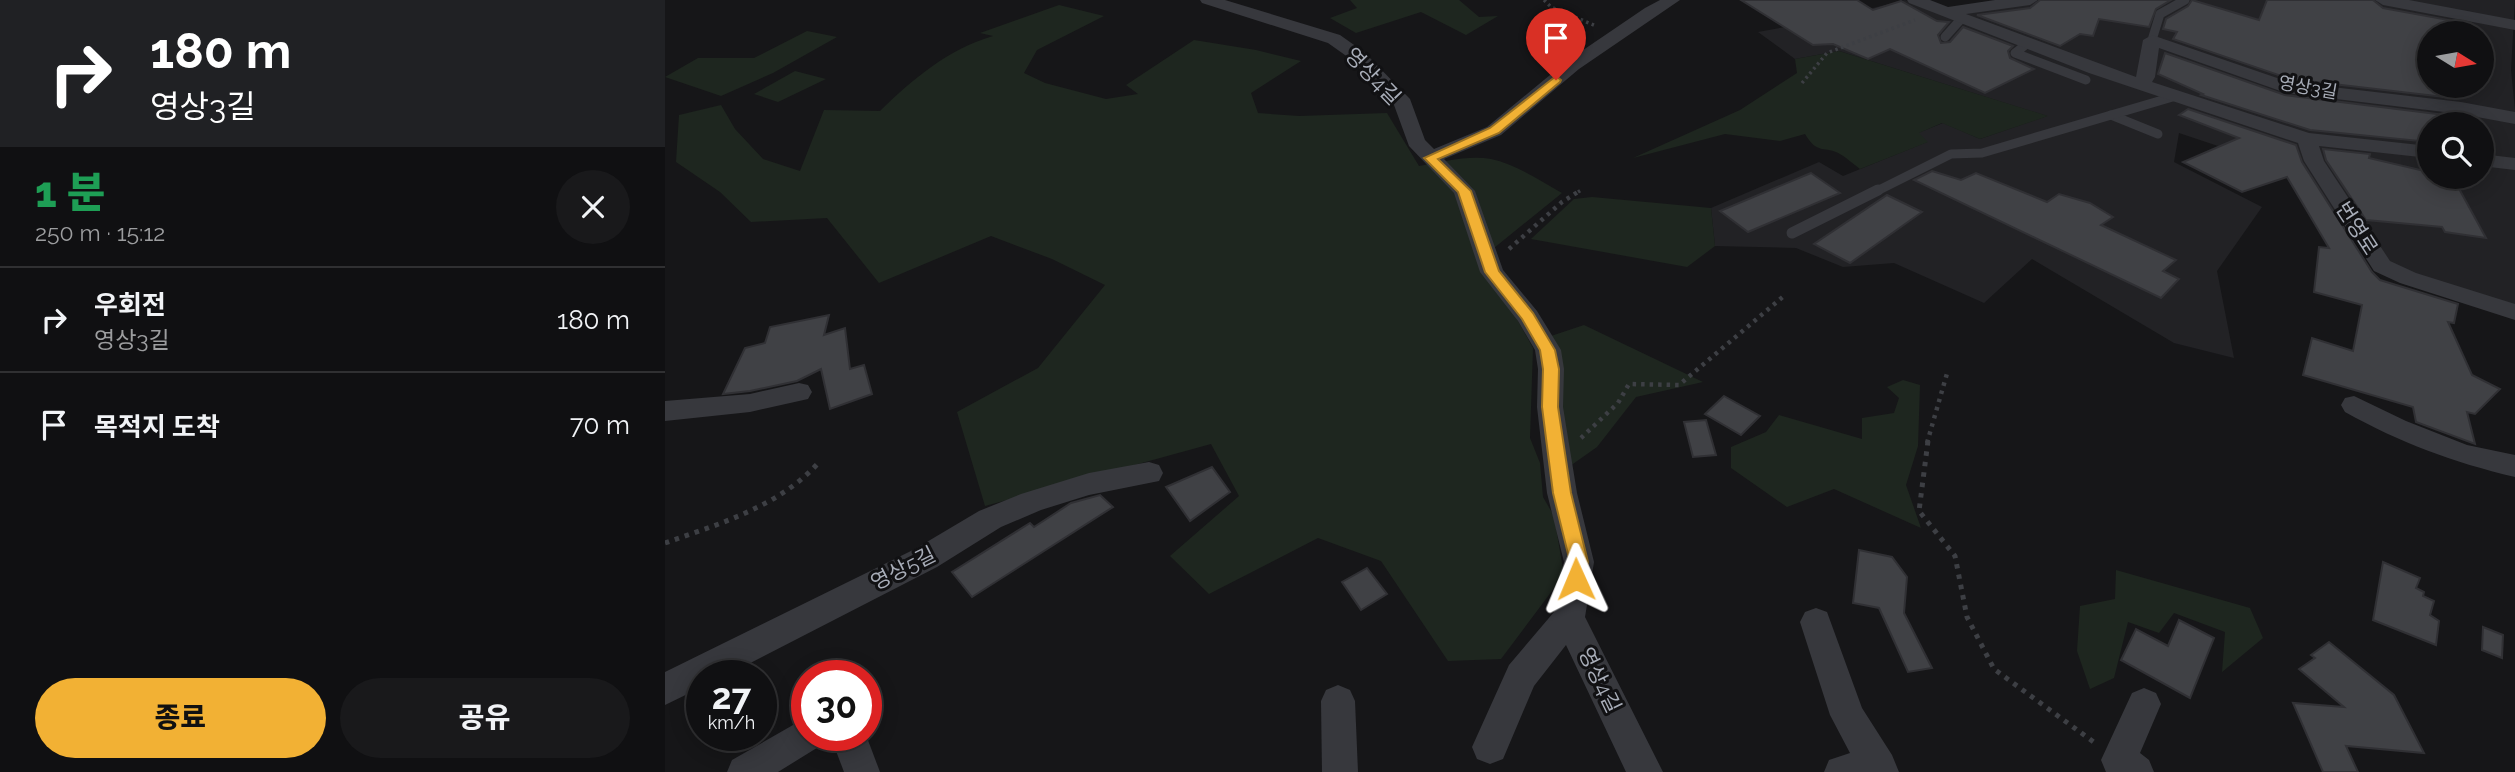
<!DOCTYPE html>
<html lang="ko">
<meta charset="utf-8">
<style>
body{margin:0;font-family:Raleway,"Noto Sans KR",sans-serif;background:#19191b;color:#f1f3f6;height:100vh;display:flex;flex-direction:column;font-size:26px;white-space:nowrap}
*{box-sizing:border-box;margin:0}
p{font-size:23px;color:#9c9d9f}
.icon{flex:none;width:38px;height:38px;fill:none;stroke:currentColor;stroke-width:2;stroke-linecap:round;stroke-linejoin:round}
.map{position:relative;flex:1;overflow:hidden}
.drawer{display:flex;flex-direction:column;background:#101012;width:665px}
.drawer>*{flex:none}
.guide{background:#202124;color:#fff;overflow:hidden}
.needle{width:46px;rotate:101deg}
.tools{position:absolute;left:1752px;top:21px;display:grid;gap:14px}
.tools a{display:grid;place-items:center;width:77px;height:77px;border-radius:50%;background:#101012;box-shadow:0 4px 18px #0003,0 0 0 2px #303032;font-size:35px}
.speed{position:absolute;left:21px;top:660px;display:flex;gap:14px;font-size:35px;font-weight:700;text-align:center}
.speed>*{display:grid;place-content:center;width:91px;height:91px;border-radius:50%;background:#101012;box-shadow:0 4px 18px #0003,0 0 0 2px #303032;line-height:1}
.speed small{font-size:18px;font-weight:400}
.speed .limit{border:10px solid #d22;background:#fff;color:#111}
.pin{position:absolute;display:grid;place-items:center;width:60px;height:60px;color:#fff;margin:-72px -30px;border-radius:50% 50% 50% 0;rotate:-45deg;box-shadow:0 0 7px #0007}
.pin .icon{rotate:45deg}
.me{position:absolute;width:77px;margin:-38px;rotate:359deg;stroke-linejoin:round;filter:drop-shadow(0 0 5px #0008)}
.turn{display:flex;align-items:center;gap:24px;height:147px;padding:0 35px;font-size:32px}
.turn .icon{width:91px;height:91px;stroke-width:2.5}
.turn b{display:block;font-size:49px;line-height:60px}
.round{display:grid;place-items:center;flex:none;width:74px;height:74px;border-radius:37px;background:#19191b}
.overview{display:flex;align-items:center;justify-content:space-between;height:119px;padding:0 35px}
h1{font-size:42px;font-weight:800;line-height:52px;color:#1e9e55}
.cta{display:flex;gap:14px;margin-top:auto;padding:14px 35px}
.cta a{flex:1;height:80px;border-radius:42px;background:#f2b134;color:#111;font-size:28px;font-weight:800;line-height:80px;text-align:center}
.cta a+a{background:#19191b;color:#f1f3f6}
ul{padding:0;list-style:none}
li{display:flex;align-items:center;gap:21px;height:105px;padding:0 35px;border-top:2px solid #303032}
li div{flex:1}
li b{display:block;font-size:26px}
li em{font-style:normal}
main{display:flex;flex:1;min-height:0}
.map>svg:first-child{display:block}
</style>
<main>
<section class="drawer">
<div class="guide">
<div class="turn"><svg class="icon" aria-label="right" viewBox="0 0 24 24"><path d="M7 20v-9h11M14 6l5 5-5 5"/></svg><div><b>180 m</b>영상3길</div></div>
</div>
<div class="overview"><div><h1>1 분</h1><p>250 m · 15:12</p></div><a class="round"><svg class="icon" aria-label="close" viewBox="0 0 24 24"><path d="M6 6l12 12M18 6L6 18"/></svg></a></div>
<ul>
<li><svg class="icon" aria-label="right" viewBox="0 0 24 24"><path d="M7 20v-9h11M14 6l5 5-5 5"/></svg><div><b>우회전</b><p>영상3길</p></div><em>180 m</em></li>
<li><svg class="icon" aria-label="arrive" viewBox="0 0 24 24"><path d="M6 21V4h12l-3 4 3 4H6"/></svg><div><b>목적지 도착</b></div><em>70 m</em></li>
</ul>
<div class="cta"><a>종료</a><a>공유</a></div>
</section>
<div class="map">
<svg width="1850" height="772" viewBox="0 0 1850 772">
<rect width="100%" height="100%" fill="#161618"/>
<path fill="#222225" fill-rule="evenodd" d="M1240,0l26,11 80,-4 30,-7h474l-4,70 4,40v207l-145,-54 -59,-86 -31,1 -41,-25 -60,-20 -5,29 88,45 -45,64 17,87 -60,-15 -142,-84 -48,44 -90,-40 -51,4 -47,-19 -81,-2 -4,-38 108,-46 24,14 84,-34 -9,-9 25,-10 37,16 67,-23 -208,-65 -44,8 -37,-27 75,-14zM1764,33h52v53h-52zM1764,124h52v53h-52z"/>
<g fill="#1e261f">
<path d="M685,0h109l20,17 19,-1 -32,19 -45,-23 -65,21 -26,-15 27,-10z"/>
<path d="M394,5l45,11 -67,34 -13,23 21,10 61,16 32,-5 -12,-9 68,-45 62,10 45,11 -50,32 7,20 41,3 88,-3 32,53c23,-4 49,-11 72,-7 25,5 49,22 71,34l-68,55 14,55 25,45 -3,90 10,25 3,34 11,19 10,59 -63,84 -53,2 -67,-100 -63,-23 -109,56 -39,-38 69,-60 -28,-52 -226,62 -28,-94 81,-44 67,-83 -53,-26 -61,-23 -112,47 -52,-65 -76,4 -31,-30 -44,-30 3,-47 42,-10 14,24 28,30 37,12 24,-61 56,1c33,-32 68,-62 113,-75l-13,-3z"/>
<path d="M142,31l30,6 -64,36 -52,23 -56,-19 33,-19h56z"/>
<path d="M1174,51l209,65 -68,23 -38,-16 -23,10 9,9 -68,27c-7,-5 -13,-11 -20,-15 -15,-9 -22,2 -35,-20l-25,7 -55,-7 -92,24 107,-48 57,-37 -2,-14z"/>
<path d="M130,71l31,8 -48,23 -24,-8z"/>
<path d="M927,197l119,11 4,38 -28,21 -156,-28 43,-40z"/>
<path d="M919,325l119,57 -67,15 -39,50 -27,19 -19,-130z"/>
<path d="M1238,380l17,5 -2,61 -12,39 15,43 -87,-39 -47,18 -56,-39v-21l35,-15 13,-17 83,24v-21l32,-5 5,-15 -12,-11z"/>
<path d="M1451,570l134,38 13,30 -41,34 3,-40 -51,-19 -15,20 -31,-11 -14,56 -24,11 -13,-38 3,-45 35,-7z"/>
</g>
<g fill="#404145" stroke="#303034" stroke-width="2">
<path d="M1076,0h116l16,10 28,-9 36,20 12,1 -11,13 3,8 9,-1 13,-15 50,19 -5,5 2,7 24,11 -49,24 -95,-44 -22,10 -35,-15 -20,1z"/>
<path d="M1375,0h131l-15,9 -7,18 -50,-8 -6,17 -13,-2 -20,12 -83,-31 53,-7z"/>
<path d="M1527,0l67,20 8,-20h106l10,8 82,15 3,10h-39v53h15l9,12 -163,-19 -117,-40 4,-7 -14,-3 3,-10 22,-13z"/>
<path d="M1500,53l120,42 176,22 5,1 5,6h-42v18l-119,-12 -109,-35 2,-1 -45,-20z"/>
<path d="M1523,109l108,36 6,17 70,110 8,8 78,24 -4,19 -6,-1 24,53 28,14 -25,25 -8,-2 8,32 -59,-22 -3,-15 -110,-32 9,-37 41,13 9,-46 -48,-13 5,-45 10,1 -42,-71 -45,15 -59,-30 56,-24 -60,-23z"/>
<path d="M1658,149l47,5 -1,4 60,14v5h6l5,6 17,2 29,53 -41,-6 -3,-5 -76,-7 -40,-60z"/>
<path d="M1267,171l29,9 15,-7 71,29 12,-8 31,9 23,14 -12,8 75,35 -13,11 16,8 -18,19 -247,-118z"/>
<path d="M1146,173l29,20 -92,39 -28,-21z"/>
<path d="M1222,195l35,17 -72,51 -36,-19z"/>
<path d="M164,315l-5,20 21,-7 5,41 14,-4 8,29 -42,15 -9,-40 -24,12 -47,10 -27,3 22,-46 20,-5 5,-16z"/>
<path d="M1059,396l36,20 -19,19 -36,-21z"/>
<path d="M1041,420l10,35 -23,2 -9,-35z"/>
<path d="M547,467l18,25 -40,29 -24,-34z"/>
<path d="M435,495l13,12 -141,90 -20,-25 78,-49 4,4 37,-24z"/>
<path d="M1194,550l33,7 15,20 -3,36 28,55 -24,4 -29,-64 -26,-5z"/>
<path d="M1718,562l37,16 -4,10 8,4 -1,4 11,5 -4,14 9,6 -3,24 -63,-25z"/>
<path d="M702,568l20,26 -26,16 -19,-28z"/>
<path d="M1514,620l35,18 -24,60 -69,-38 15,-31 32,17z"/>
<path d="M1818,627l20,8 -1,23 -20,-8z"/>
<path d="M1664,642l65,53 30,58 -78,-7 12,26h-35l-30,-69 51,4 -45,-38 16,-11 -4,-3z"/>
</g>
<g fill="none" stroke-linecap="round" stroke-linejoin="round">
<g stroke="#3d3f44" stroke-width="3.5" stroke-dasharray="2.5 3.5" stroke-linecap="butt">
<path d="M879,0l7,7 45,19"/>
<path d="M1137,83l25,-30 88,-33"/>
<path d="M913,192l5,-3"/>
</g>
<g stroke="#3d3f44" stroke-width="4.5" stroke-dasharray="3.5 5" stroke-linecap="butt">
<path d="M844,249l53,-47 19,-12"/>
<path d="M916,438l37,-35 11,-19 50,1 106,-90"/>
<path d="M1262,443l21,-73"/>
</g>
<g stroke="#3d3f44" stroke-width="5" stroke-dasharray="4.5 6" stroke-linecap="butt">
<path d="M1263,441l-9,70 36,45 12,61 27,52 101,74"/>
<path d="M0,543c54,-19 116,-37 155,-82"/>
</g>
<g stroke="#37383d" stroke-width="9">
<path d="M1280,37l17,-19"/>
<path d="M1487,40l8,-26 25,-14"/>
<path d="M1363,43l-13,10 71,27"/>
<path d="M1446,115l47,19"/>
<path d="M1210,192l76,-38 31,-1 194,-57"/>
</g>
<path stroke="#37383d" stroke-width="11" d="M1127,233l86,-43"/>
<g fill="#37383d" fill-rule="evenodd">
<path d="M535,0h25l115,35 24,17 46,47 15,41 9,9 53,-22 80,-66 78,-53 15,-8h20l-101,69 -78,66 -57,24 31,32 28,79 34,41 24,39 3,19 -1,38 14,86 17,69 -9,55 78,155h-37l-60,-127 -32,41 -31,73 -13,5 -13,-5 -5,-12 37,-82 45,-53 10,-50 -17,-69 -10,-86 1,-38 -3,-19 -17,-29 -38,-49 -26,-79 -45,-47 -15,-41 -42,-45 -24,-17 -126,-40z"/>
<path d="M1242,0h23l18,7 47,-7h43l-8,5 -64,9 170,63 7,-37 9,-5 137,47 172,20 54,10v12l-54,-10 -175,-21 -127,-45 -4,29 -3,5 157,51 120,13v12l-110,-12 5,15 66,100 26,12 99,31v16l-115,-37 -26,-12 -70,-110 -6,-18 -209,-70 -180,-70z"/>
<path d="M1710,0h34l106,20v10l-132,-25z"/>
<path d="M1816,154l34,4v12l-34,-4z"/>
<path d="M134,383l9,2 4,7 -4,7 -58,13 -85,9v-20l85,-7z"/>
<path d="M1689,396l52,25 61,24 48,10v22c-63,-15 -114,-34 -170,-65l-4,-7 4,-7z"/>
<path d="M484,462l10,3 4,8 -4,8 -70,14 -48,15 -40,17 -64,40 -212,109h-23v11l-37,18v-33l250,-123 64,-38 42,-17 68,-21z"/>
<path d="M1151,608l11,4 35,96 30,47 7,17h-75l5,-12 21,-7 -20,-38 -30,-93 5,-10z"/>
<path d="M673,685l12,5 5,11 3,71h-36l-1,-71 5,-11z"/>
<path d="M1479,688l12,5 5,11 -21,49 9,7 5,12h-48l-5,-12 31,-67z"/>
<path d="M142,717v18h17l-4,11 -42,26h-51l5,-12z"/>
<path d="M165,735h36l14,37h-36z"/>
</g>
</g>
<path fill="#f2b134" stroke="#9d7322" stroke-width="2" d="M891,76l5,4 -1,2 -61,51 -61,26 33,32 28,80 34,42 22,37 4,19 -1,38 13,86 17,69 -5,23 -7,2 -7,-2 -3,-6 4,-17 -17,-69 -11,-86 1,-38 -3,-19 -18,-31 -37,-47 -27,-80 -34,-34 66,-30z"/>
<g text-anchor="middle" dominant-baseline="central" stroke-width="6" stroke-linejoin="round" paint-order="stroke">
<g font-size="18" fill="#a8adb8" stroke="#111113">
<text transform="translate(1643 87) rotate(10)">영상3길</text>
</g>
<g font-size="21" fill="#a8adb8" stroke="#111113">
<text transform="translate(708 76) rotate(46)">영상4길</text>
<text transform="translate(1692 228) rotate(57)">번영로</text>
<text transform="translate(238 568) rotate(-27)">영상5길</text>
<text transform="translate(935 680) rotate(64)">영상4길</text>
</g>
</g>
</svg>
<div class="tools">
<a><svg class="needle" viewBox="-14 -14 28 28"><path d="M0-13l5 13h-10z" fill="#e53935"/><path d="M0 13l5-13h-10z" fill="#9c9d9f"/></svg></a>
<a><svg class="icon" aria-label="search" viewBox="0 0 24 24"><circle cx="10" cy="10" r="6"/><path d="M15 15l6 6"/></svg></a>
</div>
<div class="speed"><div>27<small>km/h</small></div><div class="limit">30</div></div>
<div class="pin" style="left:891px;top:80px;background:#d93025"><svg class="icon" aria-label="arrive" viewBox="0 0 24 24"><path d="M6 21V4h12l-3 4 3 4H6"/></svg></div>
<svg class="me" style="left:911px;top:579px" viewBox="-20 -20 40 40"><path d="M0-17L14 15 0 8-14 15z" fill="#f2b134" stroke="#fff" stroke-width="4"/></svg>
</div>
</main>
